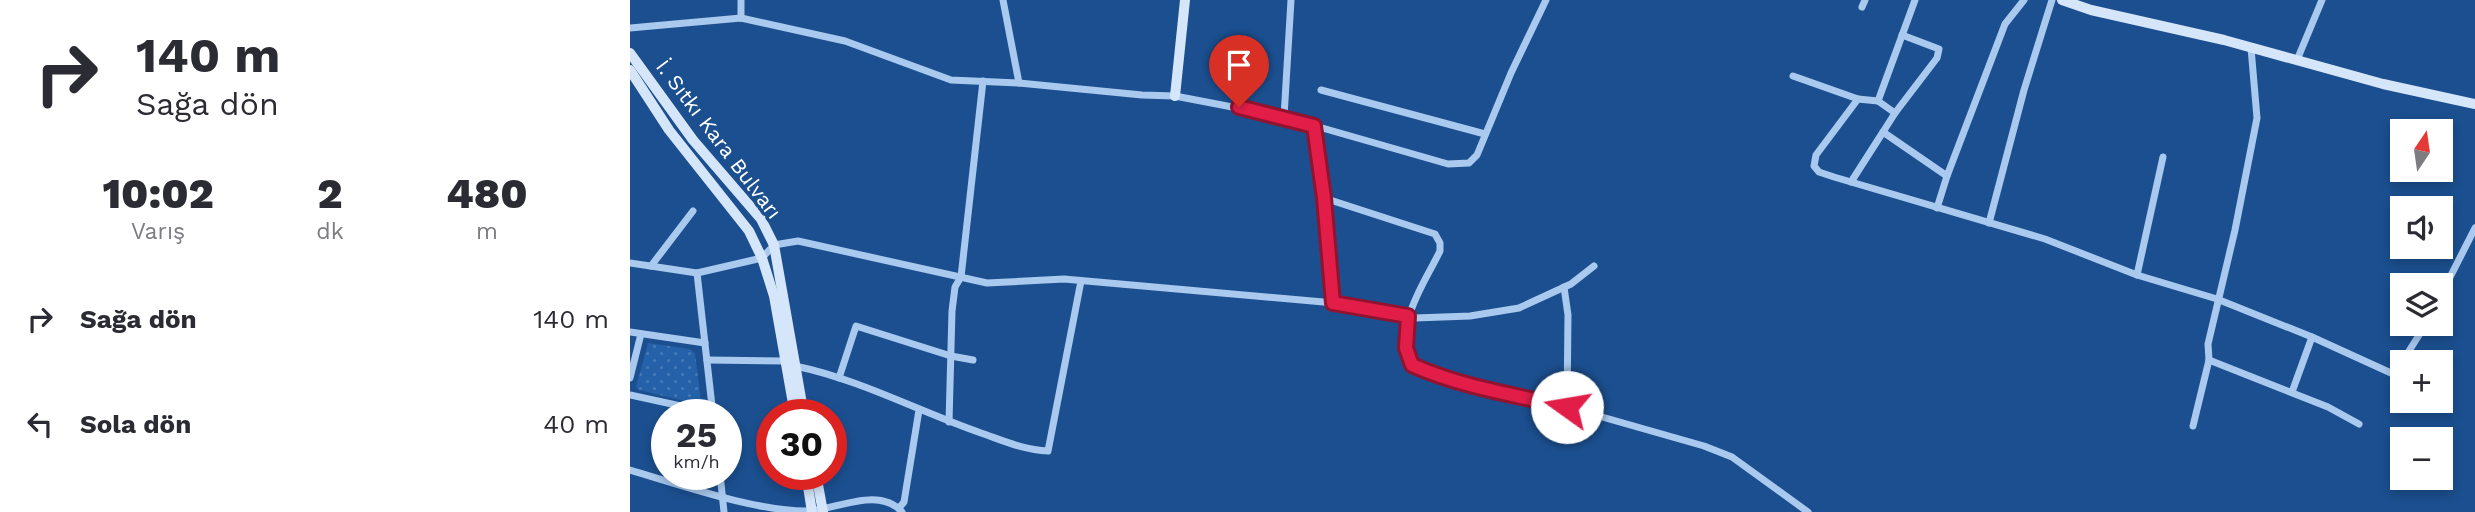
<!DOCTYPE html>
<html lang="tr">
<meta charset="utf-8">
<style>
body{margin:0;font-family:"Work Sans",sans-serif;background:#f7f7f7;color:#2b2b33;height:100vh;display:flex;flex-direction:column;font-size:26px;white-space:nowrap}
*{box-sizing:border-box;margin:0}
p{font-size:23px;color:#7c7c81}
.icon{flex:none;width:38px;height:38px;fill:none;stroke:currentColor;stroke-width:2;stroke-linecap:round;stroke-linejoin:round}
.map{position:relative;flex:1;overflow:hidden}
.drawer{display:flex;flex-direction:column;background:#fff;width:630px}
.drawer>*{flex:none}
.hud{background:#fff;color:#2b2b33;overflow:hidden}
.needle{width:46px;rotate:13deg}
.fabs{position:absolute;left:1760px;top:119px;display:grid;gap:14px}
.fabs a{display:grid;place-items:center;width:63px;height:63px;border-radius:0px;background:#fff;box-shadow:0 4px 10px #0003;font-size:35px}
.speed{position:absolute;left:21px;top:399px;display:flex;gap:14px;font-size:35px;font-weight:700;text-align:center}
.speed>*{display:grid;place-content:center;width:91px;height:91px;border-radius:50%;background:#fff;box-shadow:0 4px 10px #0003;line-height:1}
.speed small{font-size:18px;font-weight:400}
.speed .limit{border:10px solid #d22;background:#fff;color:#111}
.pin{position:absolute;display:grid;place-items:center;width:60px;height:60px;color:#fff;margin:-72px -30px;border-radius:50% 50% 50% 0;rotate:-45deg;box-shadow:0 0 7px #0007}
.pin .icon{rotate:45deg}
.me{position:absolute;width:77px;margin:-38px;rotate:283deg;stroke-linejoin:round;filter:drop-shadow(0 0 5px #0008)}
.turn{display:flex;align-items:center;gap:24px;height:147px;padding:0 21px;font-size:32px}
.turn .icon{width:91px;height:91px;stroke-width:2.5}
.turn b{display:block;font-size:49px;line-height:60px}
.eta{display:flex;justify-content:space-evenly;align-items:center;height:119px;text-align:center}
.eta b{font-size:42px;font-weight:800;line-height:49px}
ul{padding:0;list-style:none}
li{display:flex;align-items:center;gap:21px;height:105px;padding:0 21px}
li div{flex:1}
li b{display:block;font-size:26px}
li em{font-style:normal}
main{display:flex;flex:1;min-height:0}
.map>svg:first-child{display:block}
</style>
<main>
<section class="drawer">
<div class="hud">
<div class="turn"><svg class="icon" aria-label="right" viewBox="0 0 24 24"><path d="M7 20v-9h11M14 6l5 5-5 5"/></svg><div><b>140 m</b>Sağa dön</div></div>
</div>
<div class="eta">
<div><b>10:02</b><p>Varış</p></div>
<div><b>2</b><p>dk</p></div>
<div><b>480</b><p>m</p></div>
</div>
<ul>
<li><svg class="icon" aria-label="right" viewBox="0 0 24 24"><path d="M7 20v-9h11M14 6l5 5-5 5"/></svg><div><b>Sağa dön</b></div><em>140 m</em></li>
<li><svg class="icon" aria-label="left" viewBox="0 0 24 24"><path d="M17 20v-9H6M10 6l-5 5 5 5"/></svg><div><b>Sola dön</b></div><em>40 m</em></li>
</ul>
</section>
<div class="map">
<svg width="1845" height="512" viewBox="0 0 1845 512">
<defs>
<pattern id="park-dots" width="8" height="8" patternUnits="userSpaceOnUse" patternTransform="scale(1.75)"><rect width="8" height="8" fill="#2461a8"/><path d="M2 2h.1M6 6h.1" fill="none" stroke="#4579b5" stroke-width="1.8" stroke-linecap="round"/></pattern>
</defs>
<rect width="100%" height="100%" fill="#1b4f8f"/>
<path fill="url(#park-dots)" d="M18,343l42,6 5,4 6,48 -4,3 -58,-14 -3,-3z"/>
<g fill="none" stroke-linecap="round" stroke-linejoin="round">
<g stroke="#a9c9ee" stroke-width="7">
<path d="M373,0l16,83"/>
<path d="M1232,7l3,-7"/>
<path d="M111,18v-18"/>
<path d="M0,28l111,-10 104,23 106,39 68,3 123,12 33,1 109,21 164,47 21,-1 8,-8 34,-82 35,-73"/>
<path d="M1667,60l25,-60"/>
<path d="M1163,76l65,23"/>
<path d="M691,90l164,44"/>
<path d="M1248,101l37,-101"/>
<path d="M1265,113l42,-55 2,-9 -37,-14"/>
<path d="M654,117l7,-117"/>
<path d="M684,126l10,72 9,105"/>
<path d="M1317,176l-64,-44 12,-19 -17,-12 -20,-2 -42,56 -2,11 5,6 15,5 211,62 92,36 80,24 95,38 79,36 6,-3 29,-46"/>
<path d="M1221,182l32,-50"/>
<path d="M694,198l111,36 5,9v8c-19,39 -45,70 -28,114l43,17 112,25 137,39 28,11 76,55"/>
<path d="M1307,208l10,-32 58,-152 19,-24"/>
<path d="M1359,223l35,-133 28,-90"/>
<path d="M0,263l67,10 65,-15 12,-13 24,-4 189,42 77,-4 282,25 69,14 55,-2 49,-8 52,-24 23,-18"/>
<path d="M21,266l42,-55"/>
<path d="M67,273l16,142"/>
<path d="M1507,275l26,-118"/>
<path d="M934,287l4,28 -1,92"/>
<path d="M1811,295l34,-67"/>
<path d="M0,332l75,11"/>
<path d="M77,360l78,1"/>
<path d="M1579,360l119,47 31,17"/>
<path d="M165,366c64,13 125,46 186,67 23,8 43,17 67,18l33,-170"/>
<path d="M0,378l11,-44"/>
<path d="M209,378l17,-52 95,30 22,4"/>
<path d="M1662,392l20,-55"/>
<path d="M0,395l83,18"/>
<path d="M319,422l3,-111 3,-24 6,-10 22,-196"/>
<path d="M1563,426l16,-66 -1,-16 27,-114 22,-112 -6,-70"/>
<path d="M0,470c51,15 128,42 179,41 29,-2 70,-25 93,1"/>
<path d="M90,474l4,38"/>
<path d="M269,508l5,-6 15,-92"/>
</g>
<g stroke="#d6e6fa" stroke-width="10">
<path d="M1432,0l29,10 133,30 159,44 92,20"/>
<path d="M0,53l63,87 68,79 13,26 30,170"/>
<path d="M0,70l39,60 80,101 13,27 12,38 21,119"/>
<path d="M545,96l10,-96"/>
<path d="M176,474l6,38"/>
<path d="M186,474l7,38"/>
</g>
</g>
<g fill="none" stroke-linecap="round" stroke-linejoin="round">
<g stroke="#92132f" stroke-width="18">
<path id="route" d="M609,107l75,19 10,72 9,105 75,13 -2,32 6,17c49,22 103,30 155,42"/>
</g>
<use href="#route" stroke="#e11d48" stroke-width="12"/>
</g>
<g text-anchor="middle" dominant-baseline="central" stroke-width="7" stroke-linejoin="round" paint-order="stroke">
<g font-size="21" fill="#fff" stroke="#1b4f8f">
<text transform="translate(89 139) rotate(53)">İ. Sıtkı Kara Bulvarı</text>
</g>
</g>
</svg>
<div class="fabs">
<a><svg class="needle" viewBox="-14 -14 28 28"><path d="M0-13l5 13h-10z" fill="#e53935"/><path d="M0 13l5-13h-10z" fill="#7c7c81"/></svg></a>
<a><svg class="icon" aria-label="sound" viewBox="0 0 24 24"><path d="M4 9h4l5-4v14l-5-4H4zM17 9q2 3 0 6"/></svg></a>
<a><svg class="icon" aria-label="layers" viewBox="0 0 24 24"><path d="M12 4l9 5-9 5-9-5zM3 14l9 5 9-5"/></svg></a>
<a>+</a>
<a>−</a>
</div>
<div class="speed"><div>25<small>km/h</small></div><div class="limit">30</div></div>
<div class="pin" style="left:609px;top:107px;background:#d93025"><svg class="icon" aria-label="arrive" viewBox="0 0 24 24"><path d="M6 21V4h12l-3 4 3 4H6"/></svg></div>
<svg class="me" style="left:937px;top:407px" viewBox="-20 -20 40 40"><circle r="19" fill="#fff"/><path d="M0-13L10 11 0 6-10 11z" fill="#e11d48"/></svg>
</div>
</main>
